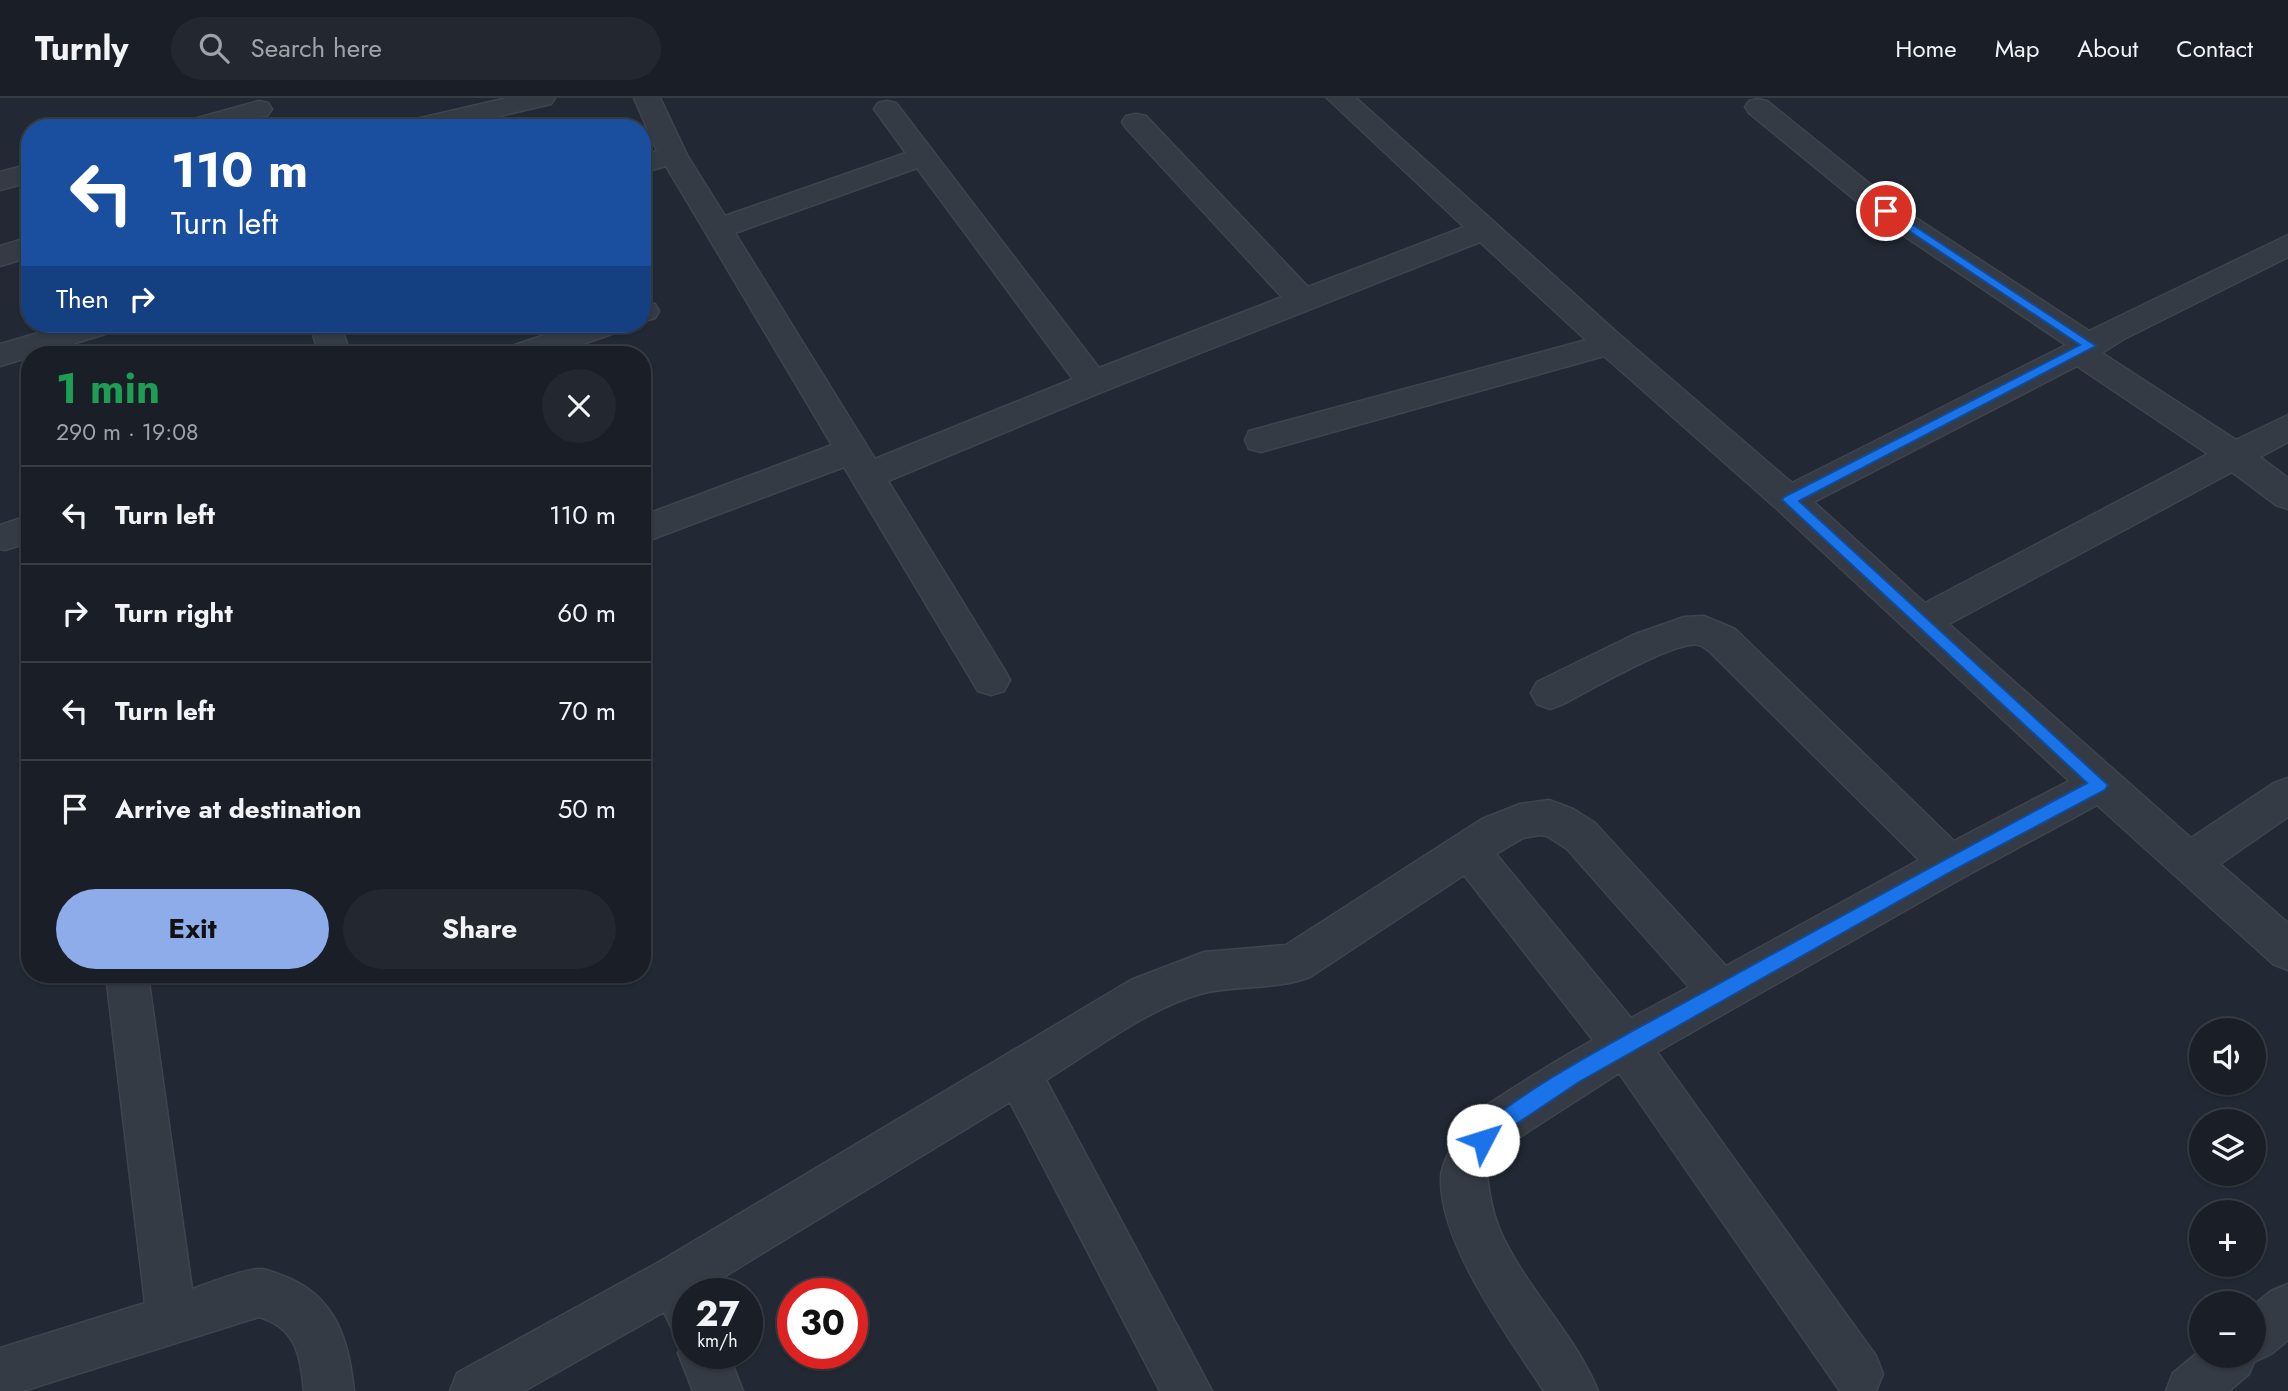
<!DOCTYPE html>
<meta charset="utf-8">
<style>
body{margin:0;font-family:Jost,sans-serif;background:#23272f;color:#f1f3f6;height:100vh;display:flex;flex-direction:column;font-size:26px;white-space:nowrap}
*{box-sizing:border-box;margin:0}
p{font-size:23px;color:#9fa2a7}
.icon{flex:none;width:38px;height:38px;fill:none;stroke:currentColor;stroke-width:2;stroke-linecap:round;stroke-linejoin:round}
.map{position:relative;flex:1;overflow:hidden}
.drawer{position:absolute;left:21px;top:248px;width:630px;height:637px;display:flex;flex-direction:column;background:#1a1f27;border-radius:28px;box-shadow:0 2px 5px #0004,0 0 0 2px #383d44}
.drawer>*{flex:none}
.top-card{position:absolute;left:21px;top:21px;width:630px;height:214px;border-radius:28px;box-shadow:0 2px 5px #0004,0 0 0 2px #383d44;background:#1a4fa0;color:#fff;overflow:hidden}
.controls{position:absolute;left:2189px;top:920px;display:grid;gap:14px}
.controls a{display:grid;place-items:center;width:77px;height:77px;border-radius:50%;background:#1a1f27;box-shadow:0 2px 5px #0004,0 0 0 2px #383d44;font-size:35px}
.speed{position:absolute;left:672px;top:1180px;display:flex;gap:14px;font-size:35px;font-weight:700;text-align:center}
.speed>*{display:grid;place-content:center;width:91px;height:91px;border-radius:50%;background:#1a1f27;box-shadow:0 2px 5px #0004,0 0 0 2px #383d44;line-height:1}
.speed small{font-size:18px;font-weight:400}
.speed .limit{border:10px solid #d22;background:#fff;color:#111}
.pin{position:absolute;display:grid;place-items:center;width:60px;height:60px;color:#fff;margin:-30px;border:4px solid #fff;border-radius:50%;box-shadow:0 2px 7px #0007}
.me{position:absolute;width:77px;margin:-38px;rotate:50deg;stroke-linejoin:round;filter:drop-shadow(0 0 5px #0008)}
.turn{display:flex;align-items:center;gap:24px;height:147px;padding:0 35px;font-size:32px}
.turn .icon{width:91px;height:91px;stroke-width:2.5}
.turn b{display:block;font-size:49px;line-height:60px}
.then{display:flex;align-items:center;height:66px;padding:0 35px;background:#0003;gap:14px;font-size:26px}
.round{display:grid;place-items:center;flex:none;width:74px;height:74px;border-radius:37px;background:#23272f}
.summary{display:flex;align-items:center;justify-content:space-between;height:119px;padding:0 35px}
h1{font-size:42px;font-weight:700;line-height:52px;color:#1e9e55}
.cta{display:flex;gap:14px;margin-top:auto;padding:14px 35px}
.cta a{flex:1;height:80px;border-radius:42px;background:#8dace9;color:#111;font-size:28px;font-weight:700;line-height:80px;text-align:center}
.cta a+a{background:#23272f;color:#f1f3f6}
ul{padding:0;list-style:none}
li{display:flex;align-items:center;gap:21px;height:98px;padding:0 35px;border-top:2px solid #383d44}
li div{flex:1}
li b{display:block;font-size:26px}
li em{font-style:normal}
header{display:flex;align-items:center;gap:42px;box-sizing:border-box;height:98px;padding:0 35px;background:#1a1f27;border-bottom:2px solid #383d44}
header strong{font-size:33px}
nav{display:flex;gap:38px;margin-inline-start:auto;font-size:24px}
.search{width:490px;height:63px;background:#23272f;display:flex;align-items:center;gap:18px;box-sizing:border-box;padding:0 24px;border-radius:38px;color:#9fa2a7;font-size:26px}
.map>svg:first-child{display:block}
</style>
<header>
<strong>Turnly</strong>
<div class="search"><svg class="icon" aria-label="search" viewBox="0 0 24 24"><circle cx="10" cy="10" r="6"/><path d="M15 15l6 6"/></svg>Search here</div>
<nav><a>Home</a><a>Map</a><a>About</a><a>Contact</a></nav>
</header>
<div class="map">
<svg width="2288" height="1293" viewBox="0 0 2288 1293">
<rect width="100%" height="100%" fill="#222934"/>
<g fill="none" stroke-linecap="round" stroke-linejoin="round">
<g stroke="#3f444e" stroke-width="3">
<g id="street">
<path d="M507,0h48l-4,6 -102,24h-49l3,-6z"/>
<path d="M634,0h26l27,57 38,61 181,-63 -32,-44 4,-6 9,-2 9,2 203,265 183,-71 -156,-169 -4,-6 4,-6 10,-2 10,2 162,171 156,-60 -137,-129h29l265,238 171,147 274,-138 -190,-128 -127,-104 -4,-6 4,-6 9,-2 9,2 129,104 193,126 199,-96v22l-166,83 -20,13 134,87 52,-25v27l-28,15 28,21v31l-12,-4 -44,-33 -283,152 242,214 83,-55 14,-5v39l-68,47 68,59v47l-15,-6 -176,-159 -133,72 -307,175 219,304 7,18 -7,17h-36l-221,-318 -110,71 -22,31c2,18 5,36 12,53 25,59 75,104 99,163h-54c-36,-55 -105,-147 -103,-214 1,-18 22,-51 35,-64 9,-8 21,-14 31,-21 28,-18 57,-36 86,-52l-129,-165 -154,102c-36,14 -74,7 -110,17 -51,14 -109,58 -154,86l166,311h-52l-150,-289 -306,187 2,4h-18v41l-17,-7 -7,-15 -140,79h-74l7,-18 202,-111 472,-282 73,-28 82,-7 196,-126 38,-15 29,-4 24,9 22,14 131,143 193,-106 -210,-209c-3,-2 -6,-5 -10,-6 -22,-6 -112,47 -136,59l-13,5 -13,-5 -6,-11 6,-11 96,-47 51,-18 20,-1 31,13 219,212 115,-60 -292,-272 -173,-153 -343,96 -12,-3 -4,-9 4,-9 337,-91 -106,-98 -376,149 -216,90 116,188 6,11 -6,11 -13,4 -13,-4 -134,-224 -202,76v-27l190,-71 -166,-279 -24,7v-18l15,-4zM917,70l156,211 -198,80 -140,-226zM2077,268l131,88 -283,149 -111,-101zM1540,737l7,1 20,13 122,138 -58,31 -135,-164 27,-16z"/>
<path d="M259,3l9,2 4,6 -4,6 -45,13h-43l3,-6z"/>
<path d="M30,66v18l-30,8v-18z"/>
<path d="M30,139v20l-30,9v-20z"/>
<path d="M642,203l13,3 4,7 -4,7 -13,4z"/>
<path d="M69,226h50l-4,7 -115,35v-22z"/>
<path d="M310,226h30l11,31h-32z"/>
<path d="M577,226h47l-4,7 -68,24h-48l5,-8z"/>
<path d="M30,417v27l-25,8 -5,-1v-24z"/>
<path d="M106,877h42l44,314c15,-5 54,-21 68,-20 8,0 18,5 26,8 50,20 63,64 68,114h-50c-4,-35 -7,-63 -45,-74l-236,74h-23v-43l145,-45z"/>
<path d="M2288,1186v56l-17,14 -17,8 -5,12 -20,17h-63l7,-18 29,-24v7h52v-51l17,-14z"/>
<path d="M688,1236v19h40l15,38h-50l-15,-38z"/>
</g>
</g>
<use href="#street" fill="#353b45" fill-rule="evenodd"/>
</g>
<path fill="#1a73e8" stroke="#114b97" stroke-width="2" d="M1886,109l210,139 -297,155 309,284 -3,5 -149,79 -377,213 -79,53 -10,11 -7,3 -6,-3 -3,-6c15,-36 184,-122 226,-146 129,-71 257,-142 387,-211l-305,-283 2,-3 296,-152 -198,-132 -2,-2z"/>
</svg>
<div class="controls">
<a><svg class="icon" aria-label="sound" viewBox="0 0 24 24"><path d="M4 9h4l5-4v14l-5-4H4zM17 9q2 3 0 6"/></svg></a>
<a><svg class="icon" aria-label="layers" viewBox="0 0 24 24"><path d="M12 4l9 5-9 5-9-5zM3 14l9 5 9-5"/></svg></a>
<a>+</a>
<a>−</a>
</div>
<div class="speed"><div>27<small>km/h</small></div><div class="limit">30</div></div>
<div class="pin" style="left:1886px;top:113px;background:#d93025"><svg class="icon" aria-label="arrive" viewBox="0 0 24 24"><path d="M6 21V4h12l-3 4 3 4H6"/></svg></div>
<svg class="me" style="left:1483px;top:1042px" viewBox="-20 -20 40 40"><circle r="19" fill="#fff"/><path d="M0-13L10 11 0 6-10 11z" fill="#1a73e8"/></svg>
<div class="top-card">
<div class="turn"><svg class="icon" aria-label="left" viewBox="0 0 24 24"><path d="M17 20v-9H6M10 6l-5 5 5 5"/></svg><div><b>110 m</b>Turn left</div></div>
<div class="then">Then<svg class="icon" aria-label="right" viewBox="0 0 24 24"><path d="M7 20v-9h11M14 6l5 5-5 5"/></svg></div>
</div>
<section class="drawer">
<div class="summary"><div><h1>1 min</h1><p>290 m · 19:08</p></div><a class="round"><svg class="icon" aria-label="close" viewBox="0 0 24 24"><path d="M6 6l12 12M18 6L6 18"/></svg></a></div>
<ul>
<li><svg class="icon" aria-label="left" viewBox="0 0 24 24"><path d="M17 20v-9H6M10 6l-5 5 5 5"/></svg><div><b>Turn left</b></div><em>110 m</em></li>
<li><svg class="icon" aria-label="right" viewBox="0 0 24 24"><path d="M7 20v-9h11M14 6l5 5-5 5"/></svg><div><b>Turn right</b></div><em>60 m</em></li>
<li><svg class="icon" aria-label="left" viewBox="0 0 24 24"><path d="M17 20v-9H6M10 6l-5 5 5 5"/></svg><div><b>Turn left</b></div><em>70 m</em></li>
<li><svg class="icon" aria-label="arrive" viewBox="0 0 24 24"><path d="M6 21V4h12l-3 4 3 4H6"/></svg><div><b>Arrive at destination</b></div><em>50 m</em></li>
</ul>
<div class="cta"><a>Exit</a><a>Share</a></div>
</section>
</div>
